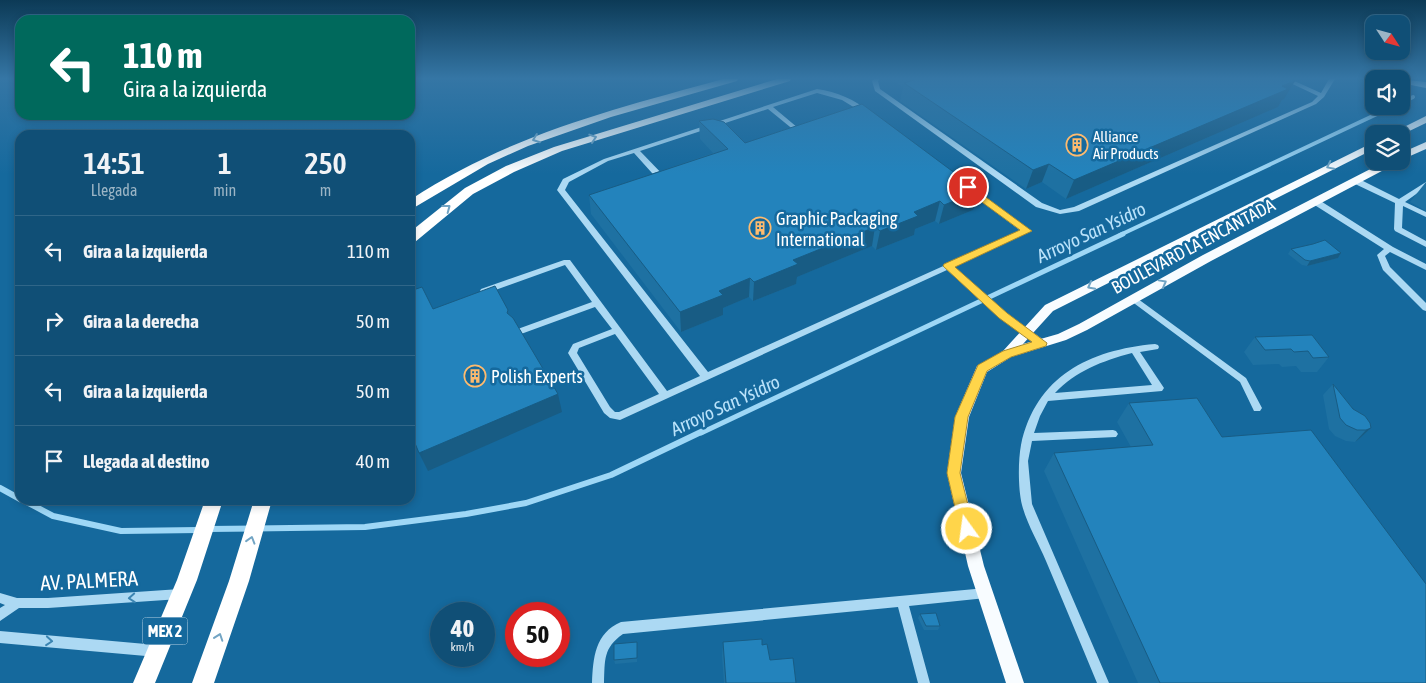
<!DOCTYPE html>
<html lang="es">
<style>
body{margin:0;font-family:"Asap Condensed",sans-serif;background:#1e597e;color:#f1f3f6;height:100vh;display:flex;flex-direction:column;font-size:19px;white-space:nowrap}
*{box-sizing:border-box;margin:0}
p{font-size:16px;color:#9cb5c5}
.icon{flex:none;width:28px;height:28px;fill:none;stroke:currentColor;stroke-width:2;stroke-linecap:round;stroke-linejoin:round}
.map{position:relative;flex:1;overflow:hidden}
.details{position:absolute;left:15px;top:130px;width:400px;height:375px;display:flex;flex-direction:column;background:#104f76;border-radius:15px;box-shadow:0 2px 8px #0003,0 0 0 1px #306688}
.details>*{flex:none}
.banner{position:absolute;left:15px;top:15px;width:400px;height:105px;border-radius:15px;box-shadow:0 2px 8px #0003,0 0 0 1px #306688;background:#00695c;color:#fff;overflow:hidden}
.needle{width:32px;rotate:126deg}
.buttons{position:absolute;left:1365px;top:15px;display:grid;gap:10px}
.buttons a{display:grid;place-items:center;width:45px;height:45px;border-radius:10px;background:#104f76;box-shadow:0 2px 8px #0003,0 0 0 1px #306688;font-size:25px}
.speed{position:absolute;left:430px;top:602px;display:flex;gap:10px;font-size:25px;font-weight:700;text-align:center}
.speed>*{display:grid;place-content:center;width:65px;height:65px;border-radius:50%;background:#104f76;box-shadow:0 2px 8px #0003,0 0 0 1px #306688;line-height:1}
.speed small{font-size:12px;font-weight:400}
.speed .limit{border:8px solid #d22;background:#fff;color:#111}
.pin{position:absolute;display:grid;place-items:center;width:42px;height:42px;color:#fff;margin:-21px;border:2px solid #fff;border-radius:50%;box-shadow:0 1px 5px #0007}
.me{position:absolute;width:55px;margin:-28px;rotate:346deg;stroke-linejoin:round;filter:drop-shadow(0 0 4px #0008)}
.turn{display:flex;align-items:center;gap:18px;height:105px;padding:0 25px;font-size:22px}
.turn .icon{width:65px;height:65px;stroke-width:2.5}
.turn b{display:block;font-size:35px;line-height:42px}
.eta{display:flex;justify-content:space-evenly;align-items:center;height:85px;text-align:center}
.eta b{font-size:30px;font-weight:600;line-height:35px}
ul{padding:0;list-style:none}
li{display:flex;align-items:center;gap:15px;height:70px;padding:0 25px;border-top:1px solid #306688}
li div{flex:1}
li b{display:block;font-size:19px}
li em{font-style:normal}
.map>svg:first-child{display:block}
</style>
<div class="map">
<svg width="1426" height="683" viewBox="0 0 1426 683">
<rect width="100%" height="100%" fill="#15699d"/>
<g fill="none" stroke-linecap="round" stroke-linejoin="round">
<g stroke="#9ed7f6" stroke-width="4">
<path d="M1401,103l12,-6"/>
<path d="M1120,235l274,-129"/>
</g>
<path stroke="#9ed7f6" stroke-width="5" d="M701,433l422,-199"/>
<g stroke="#9ed7f6" stroke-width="6">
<path d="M0,488l20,11"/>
<path d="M23,500l30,16 68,15 78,-1"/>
<path d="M208,529l157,-2 101,-13 60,-11 85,-28 92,-44"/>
</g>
<g fill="#acd9f3" fill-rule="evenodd">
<path d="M874,79h6l-2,2 2,8 162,114 18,7 14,-3 238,-105 6,-6 -34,-16 -1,-1h7l31,14 8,-14h6l-11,18 -8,7 -237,107 -19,3 -24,-7 -161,-116 -3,-10z"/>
<path d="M817,89c20,3 38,10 53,24l-5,1 -23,-14 -25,-7 -44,14 31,26v2h-4l-32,-26 -128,42 27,28v4h-6l-27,-30 -26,8 -39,21 -4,8 143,182 313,-141 -56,-42v-4h3l63,46 -77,36 52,46 39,28 1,2 -1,2h-6l-39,-28 -53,-47 -327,150 -10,-2 -6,-5 -36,-60 5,-9 39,-15 -17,-22 -74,27 -3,1 -4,-3 1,-2 77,-28 -27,-37 -78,28h-6l-1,-2 1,-2 83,-29h6l97,131 33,-15 -143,-186 6,-11 41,-20zM615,334l44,60 -40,18h-4l-5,-5 -33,-54 2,-5z"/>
<path d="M1353,179h6l40,20 27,-17v5l-21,15 21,10v5l-23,-11 -1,22 24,13v6l-31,-16 -1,-2 1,-26 -42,-20z"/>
<path d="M1313,200h6l74,47 33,17v6l-36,-18 -5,4 5,11 36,36v8l-3,-1 -40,-40 -6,-15 7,-6 -71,-45z"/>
<path d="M1134,296l112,82 16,30 -2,3h-6l-14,-29 -109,-81 -1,-2z"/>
<path d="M1155,344l3,1 1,2 -1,2 -18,3 24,36 -2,3 -114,10 -8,15 -6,17 79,-3 3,1 2,3 -2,3 -84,4 -4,20 4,43 77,179h-12c-17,-41 -34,-82 -51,-122 -8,-19 -19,-37 -24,-56 -4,-16 -4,-44 -1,-60 15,-69 68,-95 134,-101zM1132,353l20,32 -97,8c21,-22 47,-32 77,-40z"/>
<path d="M986,588l4,1 2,4 -2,4 -4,1 -77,8 21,77h-12l-20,-76 -275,27c-20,14 -18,26 -19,49h-12c1,-25 3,-50 29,-61z"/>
<path d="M180,589l4,1 2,4 -2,4 -4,1 -132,9h-29l-19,13v-13l5,-3 -5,-2v-10l17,5h31z"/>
<path d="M0,631l157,14 4,2 2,4 -2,4 -4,2 -157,-14z"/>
</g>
<g fill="#f8fcff" fill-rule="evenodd">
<path d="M1398,79l28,3v6l-25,-5v-4z"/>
<path d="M1426,116v7l-25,12 -11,-1z"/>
<path d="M1374,142v7l-321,162 -30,33 35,-10 21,-10 124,-69 183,-94h13l-2,2 -186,98 -124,69 -21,10 -55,17 -24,15 -18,45 -8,56 23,93 40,117h-18l-38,-117 -21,-93 8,-56 22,-51 26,-15 42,-46z"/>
<path d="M1426,142v7l-25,11v-7z"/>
</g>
<g fill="#fff" fill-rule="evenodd">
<path d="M723,79h15l-1,2 -126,36 -83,29 -40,18 -78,46v-10c99,-65 201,-90 313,-121z"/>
<path d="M777,79h14l-1,2 -228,70 -48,21 -41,22 -58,48 -5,1v-11l55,-44 41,-22 48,-19z"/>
<path d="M205,500h18l-26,80 -42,103h-22l44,-103z"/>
<path d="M254,500h18l-23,81 -35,102h-22l37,-102z"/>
</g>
</g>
<g fill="#1e71a2">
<path d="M890,79h400l-6,20 -2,1 -4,7 -212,92 -24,-17 -16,7 -126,-88 3,-14z"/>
<path d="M699,121l46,22 228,67 -34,14 -4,-3 -20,8 -1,6 -38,15 -4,-4 -75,31 -1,7 -43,17 -4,-4 -26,11v7l-42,17 -90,-118 -2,-19 124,-42 -13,-14z"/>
<path d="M1426,182v29l-16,-9z"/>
<path d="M1291,249l50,4 -3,5 -31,8 -5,-1 -14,-11z"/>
<path d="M1255,337l74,20 -12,15h-16l-5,-6 -14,1 -3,-3 -26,1 -9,-13z"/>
<path d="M1333,384l20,25 18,19 -12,11 -4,3 -9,-1 -11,-5 -6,-7 -6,-34z"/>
<path d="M1129,403l93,34 204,246h-288l-94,-212 10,-18 77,-6 -14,-25z"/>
<path d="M920,614l20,12 -2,4h-14l-6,-12z"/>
<path d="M723,642l39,3 8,15 26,23h-72l-2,-27z"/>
<path d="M637,646v16l-22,2 -1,-4z"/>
</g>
<g fill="#185c84">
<path d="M1295,81l-11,18 -2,1 -4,7 -212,92 8,-19z"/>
<path d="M1049,164l-7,18 -16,7 7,-19z"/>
<path d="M979,191l-6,19 -34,14 5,-19z"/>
<path d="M940,201l-5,20 -20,8 -1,6 -38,15 4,-19 34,-19z"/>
<path d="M875,227l-3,19 -75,31 -1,7 -43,17 1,-19 39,-22z"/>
<path d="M1341,253l-3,5 -31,8 3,-5z"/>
<path d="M750,278l-1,19 -26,11v7l-42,17 -1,-20 39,-21z"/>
<path d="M558,394l4,18 -134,59 -9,-18z"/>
<path d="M1371,428l-12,11 -4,3 11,-12z"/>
</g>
<g fill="#2383bc" stroke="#185c84">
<path d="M917,79h373l5,2 -13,5 6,3 -214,91 -25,-16 -16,6 -129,-87z"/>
<path d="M862,104l117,87 -35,14 -4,-4 -26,11 4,4 -38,15 -5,-4 -82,33 5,4 -44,18 -4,-4 -31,13 4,4 -43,17 -91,-117 139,-46 -29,-28 14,-2 11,3 21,21z"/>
<path d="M1325,240l16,13 -31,8 -5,-1 -14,-11 22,-5z"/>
<path d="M495,286l13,24 -1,3 6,5 45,76 -139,59 -9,-22v-140l12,-4 11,22z"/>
<path d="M1312,335l17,22 -16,1 -5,-7 -14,1 -3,-3 -26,1 -10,-13z"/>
<path d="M1333,384l20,25 12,7 5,7 1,5 -5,2h-9l-11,-5 -6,-7z"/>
<path d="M1197,398l25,39 89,-7 115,154v99h-266l-106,-230 99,-8 -24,-42z"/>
<path d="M936,613l4,13h-14l-6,-12z"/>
<path d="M762,639v6l5,-1 3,16 23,-2 3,25h-70l-3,-41z"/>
<path d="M637,642v16l-23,2v-16z"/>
</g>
<defs><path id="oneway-chevron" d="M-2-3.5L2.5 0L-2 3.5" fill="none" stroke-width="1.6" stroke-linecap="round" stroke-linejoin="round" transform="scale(1.25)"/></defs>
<g stroke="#73a5c4">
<use href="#oneway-chevron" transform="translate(593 138) rotate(-18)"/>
<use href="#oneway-chevron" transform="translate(536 139) rotate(160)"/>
<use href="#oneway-chevron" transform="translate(447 208) rotate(-37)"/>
<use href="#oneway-chevron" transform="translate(251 540) rotate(-73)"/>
<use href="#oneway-chevron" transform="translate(219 637) rotate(-71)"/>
</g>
<g stroke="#70a4c4">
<use href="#oneway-chevron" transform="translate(1330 166) rotate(154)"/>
<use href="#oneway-chevron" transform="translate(1163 283) rotate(-29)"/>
<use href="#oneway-chevron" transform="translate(1091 286) rotate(152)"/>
</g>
<g stroke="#3b85b2">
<use href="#oneway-chevron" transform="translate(132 598) rotate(176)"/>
<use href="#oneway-chevron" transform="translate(49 641) rotate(5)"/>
</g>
<linearGradient id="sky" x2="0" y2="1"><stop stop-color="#0c3a56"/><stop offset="0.45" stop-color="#3576a5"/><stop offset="1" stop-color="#3576a5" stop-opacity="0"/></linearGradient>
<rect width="1426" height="174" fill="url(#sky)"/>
<path fill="#ffd54a" stroke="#a68a30" d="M968,184l64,47 -77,36 52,46 40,30 -1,3 -35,11 -24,14 -19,46 -8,56 14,56 -2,4 -5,2 -5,-2 -2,-4 -13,-56 8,-56 23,-52 25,-14 29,-9 -33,-24 -56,-52 1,-2 76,-34 -56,-41 -1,-2z"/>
<defs>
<g id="building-ring" transform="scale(1.125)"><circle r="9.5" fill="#15699d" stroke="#ffbb6e" stroke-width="1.5"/><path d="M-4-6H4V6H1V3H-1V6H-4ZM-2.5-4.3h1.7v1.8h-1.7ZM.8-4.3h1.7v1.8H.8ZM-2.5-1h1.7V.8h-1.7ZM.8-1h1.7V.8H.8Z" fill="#ffbb6e"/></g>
</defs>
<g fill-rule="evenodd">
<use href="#building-ring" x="1077" y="145"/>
<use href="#building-ring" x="760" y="228"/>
<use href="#building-ring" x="475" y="376"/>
</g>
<g text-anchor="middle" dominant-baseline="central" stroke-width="5" stroke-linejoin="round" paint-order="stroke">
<g font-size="15" fill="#fff" stroke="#15699d" text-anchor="start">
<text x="1093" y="136">Alliance<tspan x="1093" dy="17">Air Products</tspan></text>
</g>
<rect fill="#15699d" stroke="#b9d2e2" stroke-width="1" x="142.5" y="617.5" width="45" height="27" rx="4"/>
<g font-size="16" font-weight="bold" fill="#fff">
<text x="165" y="631">MEX 2</text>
</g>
<g font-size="18" fill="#fff" stroke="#15699d" text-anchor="start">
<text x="776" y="218">Graphic Packaging<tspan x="776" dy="21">International</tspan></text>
<text x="491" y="376">Polish Experts</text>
</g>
<g font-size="18" fill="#fff" stroke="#15699d">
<text transform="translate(1193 246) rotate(-28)">BOULEVARD LA ENCANTADA</text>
</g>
<g font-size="19" font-style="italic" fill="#b9e2fa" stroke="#15699d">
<text transform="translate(1091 232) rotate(-25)">Arroyo San Ysidro</text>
<text transform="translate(725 405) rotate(-25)">Arroyo San Ysidro</text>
</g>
<g font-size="21" fill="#fff" stroke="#15699d">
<text transform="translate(89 580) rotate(-3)">AV. PALMERA</text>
</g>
</g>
</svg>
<div class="buttons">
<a><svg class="needle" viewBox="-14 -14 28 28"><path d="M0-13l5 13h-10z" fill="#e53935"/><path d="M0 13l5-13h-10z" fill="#9cb5c5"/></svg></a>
<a><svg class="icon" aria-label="sound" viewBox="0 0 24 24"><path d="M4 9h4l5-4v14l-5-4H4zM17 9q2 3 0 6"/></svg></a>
<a><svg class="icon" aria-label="layers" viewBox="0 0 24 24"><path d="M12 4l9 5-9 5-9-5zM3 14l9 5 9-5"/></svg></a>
</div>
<div class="speed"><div>40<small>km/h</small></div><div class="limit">50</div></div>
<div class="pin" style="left:968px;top:187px;background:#d93025"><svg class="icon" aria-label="arrive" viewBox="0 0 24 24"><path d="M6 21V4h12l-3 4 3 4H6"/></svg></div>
<svg class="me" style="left:967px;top:529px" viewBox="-20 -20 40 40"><circle r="17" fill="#ffd54a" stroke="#fff" stroke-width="3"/><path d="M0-11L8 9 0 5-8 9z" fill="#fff"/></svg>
<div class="banner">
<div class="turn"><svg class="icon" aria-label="left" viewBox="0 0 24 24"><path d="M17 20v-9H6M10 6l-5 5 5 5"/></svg><div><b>110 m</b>Gira a la izquierda</div></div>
</div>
<section class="details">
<div class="eta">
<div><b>14:51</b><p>Llegada</p></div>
<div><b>1</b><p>min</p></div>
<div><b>250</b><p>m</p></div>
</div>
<ul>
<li><svg class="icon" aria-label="left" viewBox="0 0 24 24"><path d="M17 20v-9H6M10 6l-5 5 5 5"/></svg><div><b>Gira a la izquierda</b></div><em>110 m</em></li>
<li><svg class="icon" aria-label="right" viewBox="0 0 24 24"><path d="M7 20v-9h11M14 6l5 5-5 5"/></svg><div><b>Gira a la derecha</b></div><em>50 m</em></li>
<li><svg class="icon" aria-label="left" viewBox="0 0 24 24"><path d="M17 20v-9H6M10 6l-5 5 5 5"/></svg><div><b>Gira a la izquierda</b></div><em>50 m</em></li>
<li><svg class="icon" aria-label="arrive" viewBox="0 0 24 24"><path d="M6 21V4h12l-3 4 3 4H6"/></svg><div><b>Llegada al destino</b></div><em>40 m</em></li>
</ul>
</section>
</div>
